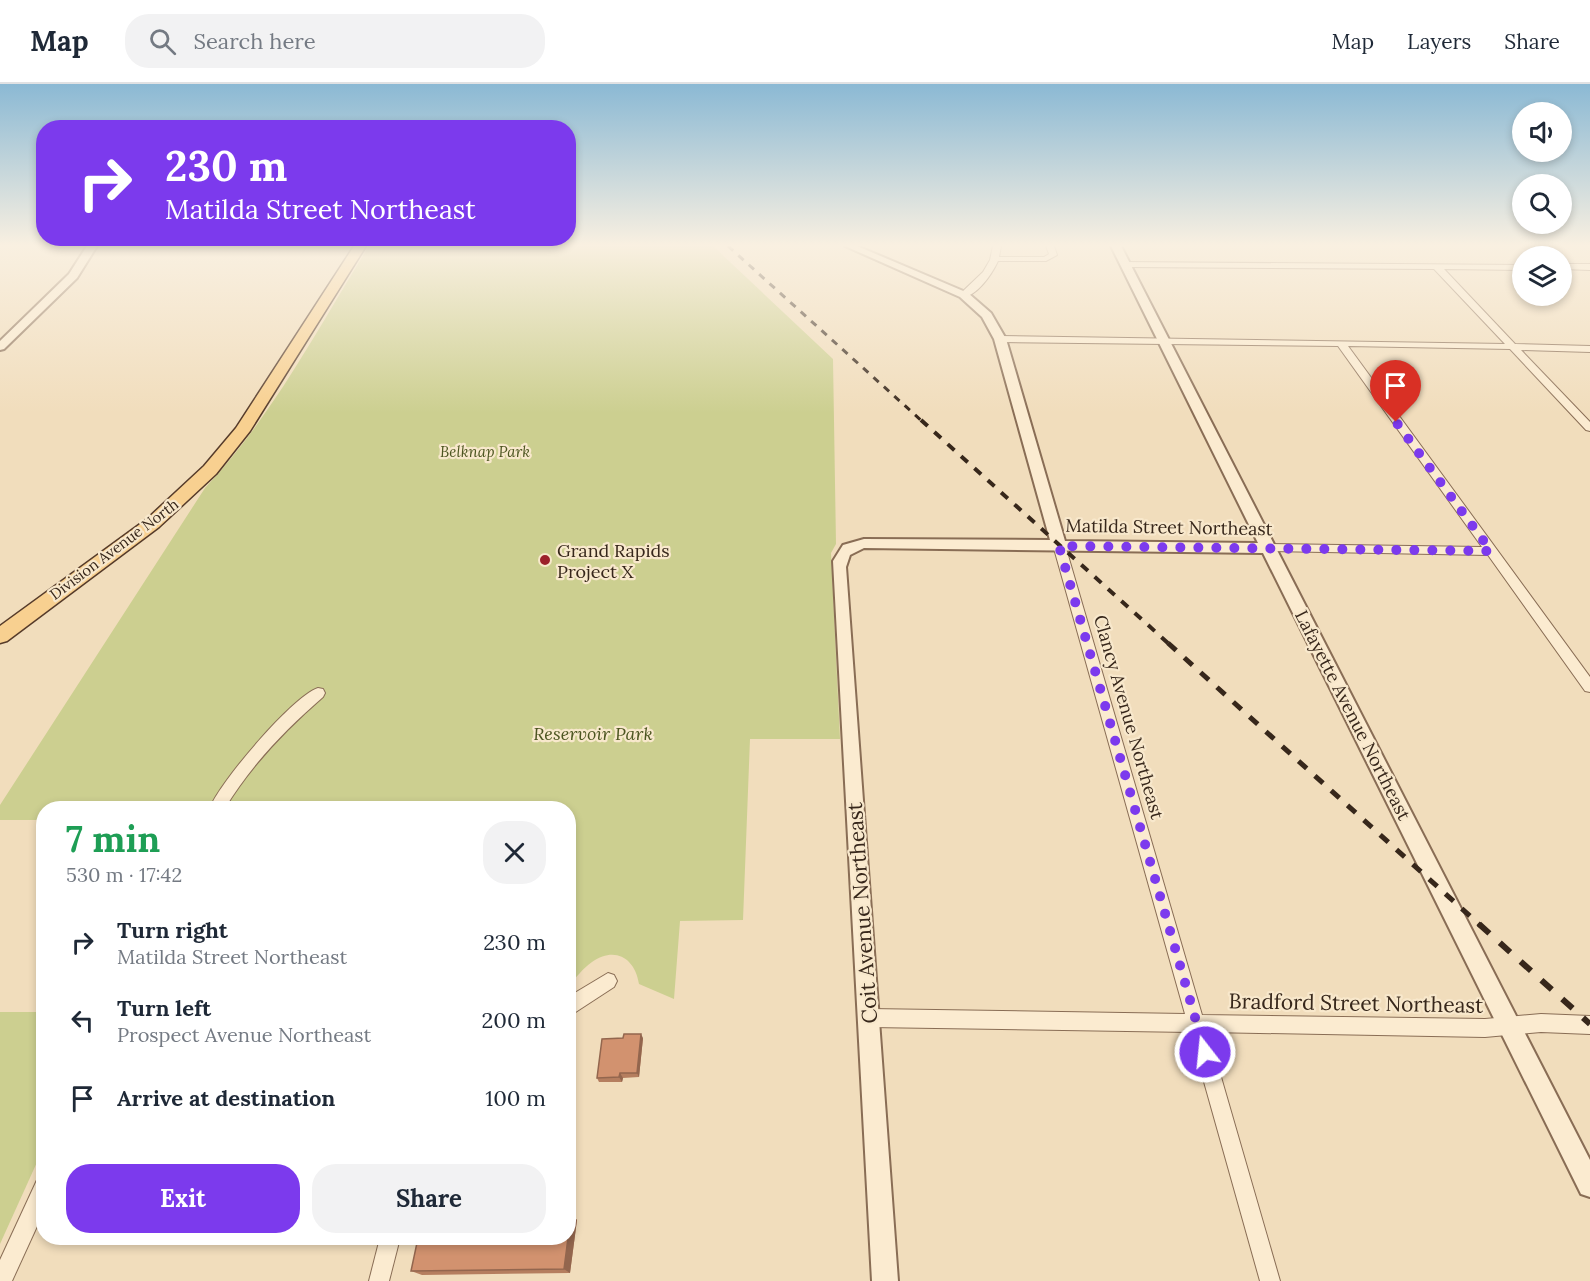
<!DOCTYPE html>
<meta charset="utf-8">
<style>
body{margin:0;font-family:Lora,serif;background:#f2f2f3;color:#1f2937;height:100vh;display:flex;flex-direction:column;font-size:22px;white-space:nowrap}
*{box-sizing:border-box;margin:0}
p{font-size:20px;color:#747a83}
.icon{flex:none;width:33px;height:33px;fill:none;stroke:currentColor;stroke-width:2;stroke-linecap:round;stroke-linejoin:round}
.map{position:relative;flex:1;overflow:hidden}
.side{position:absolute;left:36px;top:717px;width:540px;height:444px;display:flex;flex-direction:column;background:#fff;border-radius:24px;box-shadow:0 3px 9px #0003}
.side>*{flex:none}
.guide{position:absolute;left:36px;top:36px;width:540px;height:126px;border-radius:24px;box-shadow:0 3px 9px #0003;background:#7c3aed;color:#fff;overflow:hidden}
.fabs{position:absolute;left:1512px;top:18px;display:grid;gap:12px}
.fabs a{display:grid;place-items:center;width:60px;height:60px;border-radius:50%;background:#fff;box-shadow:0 3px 9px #0003;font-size:30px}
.pin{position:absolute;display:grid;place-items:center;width:51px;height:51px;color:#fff;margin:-62px -26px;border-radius:50% 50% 50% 0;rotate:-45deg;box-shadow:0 0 6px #0007}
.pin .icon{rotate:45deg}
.me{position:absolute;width:66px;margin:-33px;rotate:344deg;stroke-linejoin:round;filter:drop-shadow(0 0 4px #0008)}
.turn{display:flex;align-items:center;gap:21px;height:126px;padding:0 30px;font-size:27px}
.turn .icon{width:78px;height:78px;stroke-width:2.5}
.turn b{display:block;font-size:42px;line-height:51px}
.round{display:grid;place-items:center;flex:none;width:63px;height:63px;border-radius:24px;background:#f2f2f3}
.summary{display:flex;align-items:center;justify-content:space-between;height:102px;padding:0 30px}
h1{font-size:36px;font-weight:800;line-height:45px;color:#1e9e55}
.cta{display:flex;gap:12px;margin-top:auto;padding:12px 30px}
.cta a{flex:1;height:69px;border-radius:24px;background:#7c3aed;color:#fff;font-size:24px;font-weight:800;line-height:69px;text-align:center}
.cta a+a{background:#f2f2f3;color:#1f2937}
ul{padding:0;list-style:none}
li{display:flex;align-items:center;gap:18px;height:78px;padding:0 30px}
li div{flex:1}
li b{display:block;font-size:22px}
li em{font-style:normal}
header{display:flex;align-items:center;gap:36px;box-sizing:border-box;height:84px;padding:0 30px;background:#fff;border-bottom:2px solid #e0e1e3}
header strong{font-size:28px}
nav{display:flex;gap:33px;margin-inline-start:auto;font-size:21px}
.search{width:420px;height:54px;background:#f2f2f3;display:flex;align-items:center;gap:15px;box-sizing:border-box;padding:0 21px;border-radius:24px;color:#747a83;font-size:22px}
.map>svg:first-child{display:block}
</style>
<header>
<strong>Map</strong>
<div class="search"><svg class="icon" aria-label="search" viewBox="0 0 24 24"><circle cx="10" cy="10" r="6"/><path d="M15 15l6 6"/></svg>Search here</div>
<nav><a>Map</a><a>Layers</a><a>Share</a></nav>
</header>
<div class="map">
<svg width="1590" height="1197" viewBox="0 0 1590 1197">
<rect width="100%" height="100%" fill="#f1ddbc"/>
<g fill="#cccf90">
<path d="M369,162h344l120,113 3,185 -5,9 9,186h-90l-7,181 -63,1 -6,78 -35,-15c-4,-26 -24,-38 -47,-22 -9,6 -16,16 -23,23l-1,-177h-524l-1,12h-43v-15l205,-317c67,-71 113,-160 164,-242z"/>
<path d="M0,928h44l-1,137 -43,95z"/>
</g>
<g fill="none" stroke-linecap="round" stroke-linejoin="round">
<g stroke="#896d55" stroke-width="2">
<g id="minor">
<path d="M993,162h8l-2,11h45l5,-3 -3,-8h8l3,9 -11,6h-48c-6,13 -22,37 -37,36v-4l22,-21 7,-12z"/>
<path d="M1122,178l400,3v5l-78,-1 71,75 75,2v6l-69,-2 69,72v9l-4,-1 -76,-81 -162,-3 242,331v15l-5,-1 -97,-136 -223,-4 -2,-3 6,-4 213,3 -144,-201 -338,-4 -5,-3 5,-3 505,8 -71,-75 -309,-2 -3,-1z"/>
<path d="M1590,180v6l-28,-1v-5z"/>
<path d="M1059,457l6,4 137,470 283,4 56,-5 49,2v18l-49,-2 -56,5 -277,-5 72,249h-20l-70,-249 -320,-5 -6,-3 -3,-6 3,-6 6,-3 315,5 -132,-469z"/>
<path d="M318,604l5,1 2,4 -2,4c-38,33 -72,68 -98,111h-15c9,-25 83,-112 108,-120z"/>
<path d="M608,889l6,2 3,6 -3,6 -46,30v-20z"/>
<path d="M44,1093v34l-32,70h-12v-21l37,-80z"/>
<path d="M380,1154h20l-11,43h-20z"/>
</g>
</g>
<g stroke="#896d55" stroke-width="4">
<g id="tertiary">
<path d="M87,162h10l-20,32 -73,71 -4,1v-9l69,-67z"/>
<path d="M845,162h12l111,47 23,20 15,26 59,202 193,2 -147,-297h10l469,914v37l-9,-3 -318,-641 -399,-5 -14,7 -4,12 52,714h-26l-39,-720 10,-16 21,-6 186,1 -56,-201 -12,-22 -22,-20z"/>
</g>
</g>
<g stroke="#563b2a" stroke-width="3">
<path id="primary" d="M354,162h12l-116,185 -34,43 -57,53 -152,114 -7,2v-17l147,-107 57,-53 32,-38z"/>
</g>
<use href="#minor" fill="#fbebd0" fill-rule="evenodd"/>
<use href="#tertiary" fill="#fbebd0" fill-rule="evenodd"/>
<use href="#primary" fill="#f8d090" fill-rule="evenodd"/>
<path stroke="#37271b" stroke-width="3" stroke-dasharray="7 7" stroke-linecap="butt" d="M728,162l195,176"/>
<path stroke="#37271b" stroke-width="4" stroke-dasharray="9 9" stroke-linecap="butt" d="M921,336l248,224"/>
<path stroke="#37271b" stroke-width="5" stroke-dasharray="11 11" stroke-linecap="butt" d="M1168,559l313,283"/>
<path stroke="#37271b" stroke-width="6" stroke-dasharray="14 14" stroke-linecap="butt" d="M1479,840l111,100"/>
</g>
<g fill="#b57e5f">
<path d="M643,954l-4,39 -16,1 -1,4h-23l-2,-4z"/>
<path d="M571,1130l6,6 -7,53 -148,2 -11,-4z"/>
</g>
<g fill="#93664e">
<path d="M641,950l2,4 -4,39 -2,-4z"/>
<path d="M620,989l3,5 -1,4 -3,-5z"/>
<path d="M571,1130l6,6 -7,53 -6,-4 4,-31z"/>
</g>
<g fill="#d2926f" stroke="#93664e" stroke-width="1.5">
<path d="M624,950h17l-4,39h-17l-1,4 -22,1 5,-39 21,-1z"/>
<path d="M568,1130h3l-3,17z"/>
<path d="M418,1154h150l-4,31 -153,2z"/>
</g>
<linearGradient id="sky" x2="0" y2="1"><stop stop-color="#8bb9d4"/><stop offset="0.49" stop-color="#f9f0e1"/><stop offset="1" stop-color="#f9f0e1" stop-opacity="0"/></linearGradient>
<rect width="1590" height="329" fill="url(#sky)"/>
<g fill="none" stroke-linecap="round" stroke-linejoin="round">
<path stroke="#7c3aed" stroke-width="10" stroke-dasharray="0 18" d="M1205,968l-146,-506 432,5 -95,-129"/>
</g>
<circle fill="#9c212a" stroke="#f8e8cc" stroke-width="2" cx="545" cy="476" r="6"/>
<g text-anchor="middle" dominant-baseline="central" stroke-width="4.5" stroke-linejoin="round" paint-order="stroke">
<g font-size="15" font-style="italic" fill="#4c5520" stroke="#f8e8cc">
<text x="485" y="367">Belknap Park</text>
</g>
<g font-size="15" fill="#37271b" stroke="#f8e8cc">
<text transform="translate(114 465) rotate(-37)">Division Avenue North</text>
</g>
<g font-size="18" fill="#37271b" stroke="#f8e8cc">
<text transform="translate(1169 443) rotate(1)">Matilda Street Northeast</text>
<text transform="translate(1353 631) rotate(63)">Lafayette Avenue Northeast</text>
<text transform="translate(1129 633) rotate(74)">Clancy Avenue Northeast</text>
</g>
<g font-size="18" fill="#37271b" stroke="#f8e8cc" text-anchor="start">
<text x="557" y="466">Grand Rapids<tspan x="557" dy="21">Project X</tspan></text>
</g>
<g font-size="18" font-style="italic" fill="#4c5520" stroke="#f8e8cc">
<text x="593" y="649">Reservoir Park</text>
</g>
<g font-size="21" fill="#37271b" stroke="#f8e8cc">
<text transform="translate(862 829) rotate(-94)">Coit Avenue Northeast</text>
<text transform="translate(1356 919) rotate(1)">Bradford Street Northeast</text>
</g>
</g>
</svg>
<div class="fabs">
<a><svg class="icon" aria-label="sound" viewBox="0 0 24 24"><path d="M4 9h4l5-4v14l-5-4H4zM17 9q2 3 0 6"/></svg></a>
<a><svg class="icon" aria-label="search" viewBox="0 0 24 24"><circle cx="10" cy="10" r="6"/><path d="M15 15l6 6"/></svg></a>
<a><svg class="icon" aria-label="layers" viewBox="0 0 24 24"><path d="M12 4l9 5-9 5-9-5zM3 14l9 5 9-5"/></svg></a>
</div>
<div class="pin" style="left:1396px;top:338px;background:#d93025"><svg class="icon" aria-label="arrive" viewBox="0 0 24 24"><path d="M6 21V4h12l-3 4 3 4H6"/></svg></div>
<svg class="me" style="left:1205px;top:968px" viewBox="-20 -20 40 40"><circle r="17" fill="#7c3aed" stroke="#fff" stroke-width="3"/><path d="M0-11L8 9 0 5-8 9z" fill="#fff"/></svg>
<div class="guide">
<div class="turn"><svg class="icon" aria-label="right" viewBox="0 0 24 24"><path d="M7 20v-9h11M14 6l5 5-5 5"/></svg><div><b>230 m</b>Matilda Street Northeast</div></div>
</div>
<section class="side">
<div class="summary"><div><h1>7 min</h1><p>530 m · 17:42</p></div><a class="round"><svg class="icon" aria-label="close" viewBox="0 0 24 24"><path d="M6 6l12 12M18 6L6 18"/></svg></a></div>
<ul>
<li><svg class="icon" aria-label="right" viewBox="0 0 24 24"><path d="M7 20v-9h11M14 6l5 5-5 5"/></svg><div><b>Turn right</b><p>Matilda Street Northeast</p></div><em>230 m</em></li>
<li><svg class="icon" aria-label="left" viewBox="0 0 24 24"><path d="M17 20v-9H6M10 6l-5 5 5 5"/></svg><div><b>Turn left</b><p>Prospect Avenue Northeast</p></div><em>200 m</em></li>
<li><svg class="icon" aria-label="arrive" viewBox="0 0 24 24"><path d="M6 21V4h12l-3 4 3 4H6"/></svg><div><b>Arrive at destination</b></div><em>100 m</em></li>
</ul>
<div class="cta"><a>Exit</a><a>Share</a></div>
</section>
</div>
